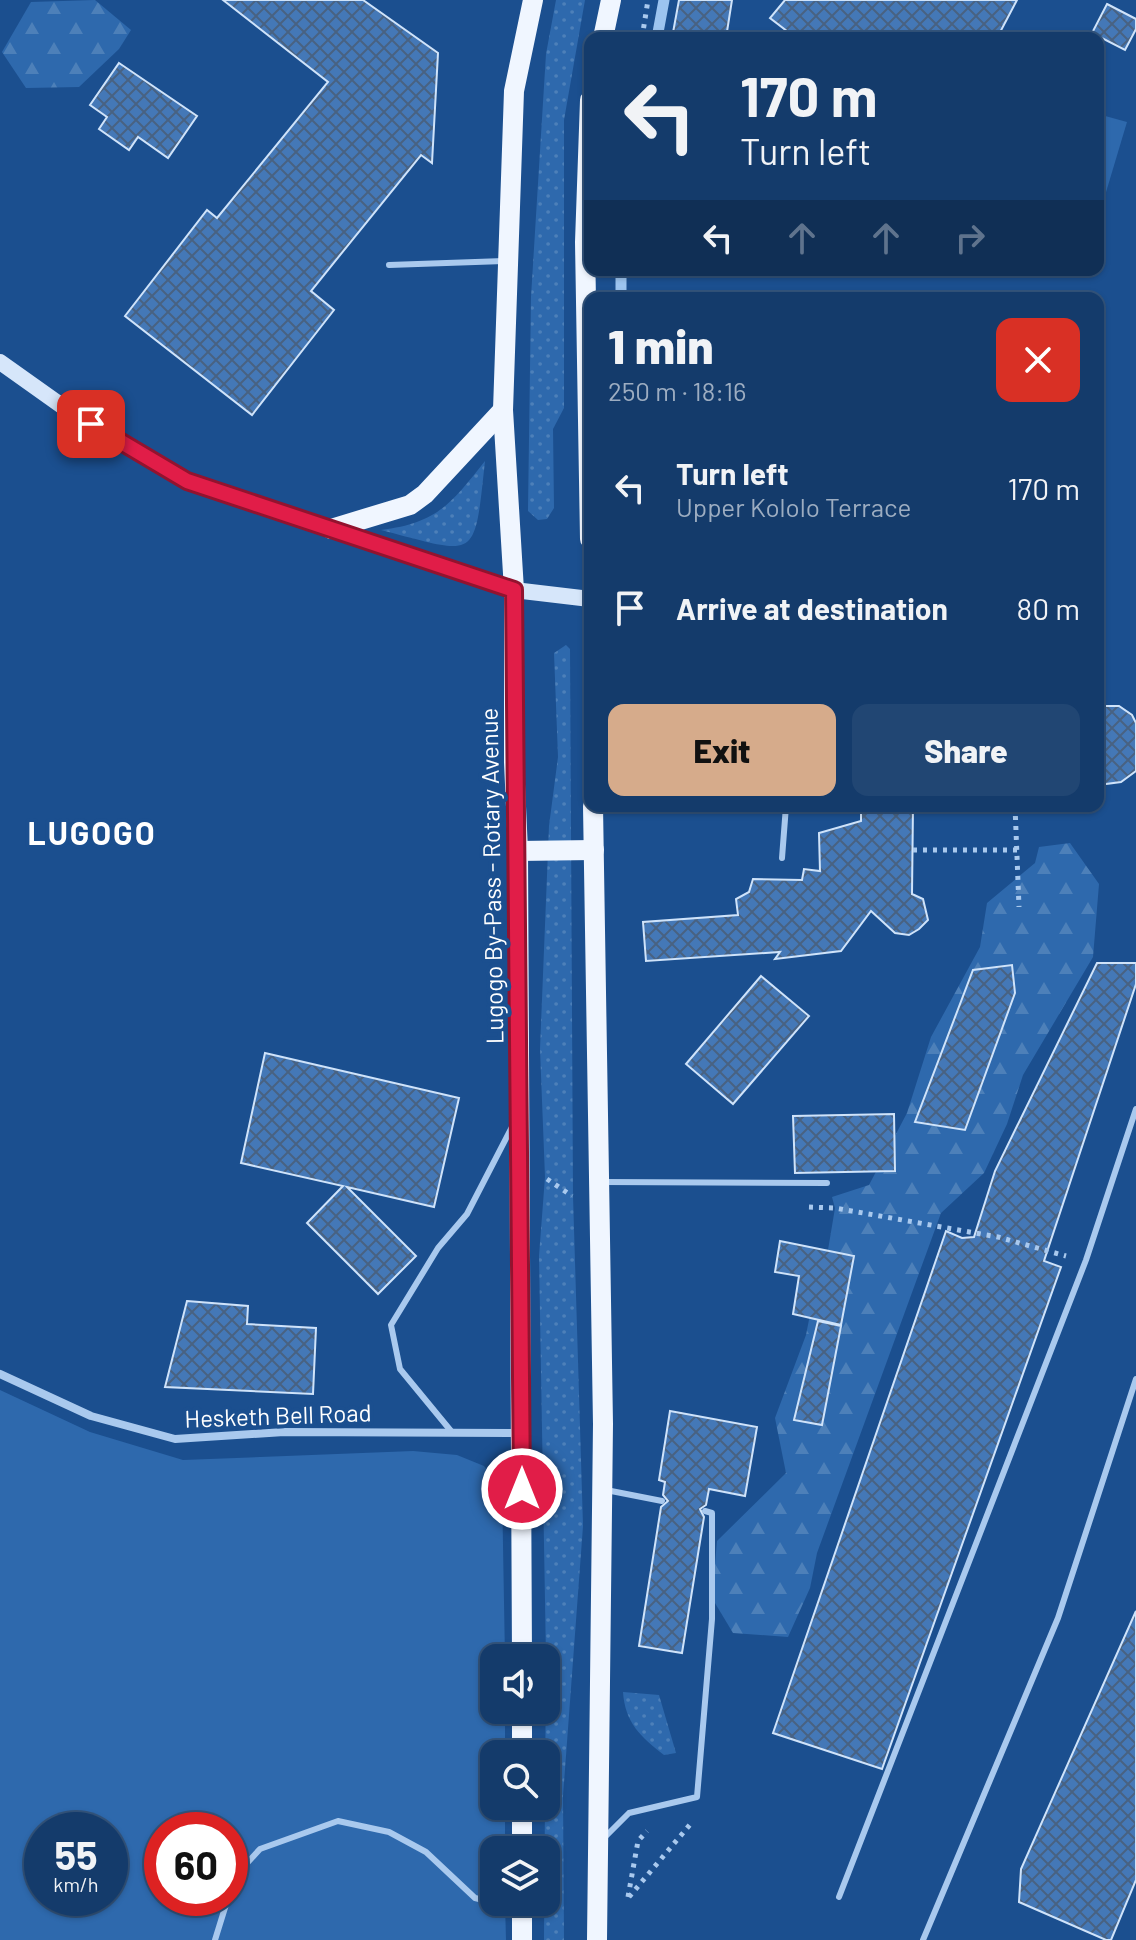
<!DOCTYPE html>
<meta charset="utf-8">
<style>
body{margin:0;font-family:Barlow,sans-serif;background:#214673;color:#f1f3f6;height:100vh;display:flex;flex-direction:column;font-size:30px;white-space:nowrap}
*{box-sizing:border-box;margin:0}
p{font-size:26px;color:#9dadc1}
.icon{flex:none;width:44px;height:44px;fill:none;stroke:currentColor;stroke-width:2;stroke-linecap:round;stroke-linejoin:round}
.map{position:relative;flex:1;overflow:hidden}
.sheet{position:absolute;left:584px;top:292px;width:520px;height:520px;display:flex;flex-direction:column;background:#143b6b;border-radius:16px;box-shadow:0 2px 6px #0004,0 0 0 2px #33557e}
.sheet>*{flex:none}
.top-card{position:absolute;left:584px;top:32px;width:520px;height:244px;border-radius:16px;box-shadow:0 2px 6px #0004,0 0 0 2px #33557e;background:#143b6b;color:#f1f3f6;overflow:hidden}
.tools{position:absolute;left:480px;top:1644px;display:grid;gap:16px}
.tools a{display:grid;place-items:center;width:80px;height:80px;border-radius:16px;background:#143b6b;box-shadow:0 2px 6px #0004,0 0 0 2px #33557e;font-size:40px}
.speed{position:absolute;left:24px;top:1812px;display:flex;gap:16px;font-size:40px;font-weight:700;text-align:center}
.speed>*{display:grid;place-content:center;width:104px;height:104px;border-radius:50%;background:#143b6b;box-shadow:0 2px 6px #0004,0 0 0 2px #33557e;line-height:1}
.speed small{font-size:20px;font-weight:400}
.speed .limit{border:12px solid #d22;background:#fff;color:#111}
.pin{position:absolute;display:grid;place-items:center;width:68px;height:68px;color:#fff;margin:-34px;border-radius:16px;box-shadow:0 4px 12px #0006}
.me{position:absolute;width:88px;margin:-44px;rotate:0deg;stroke-linejoin:round;filter:drop-shadow(0 0 6px #0008)}
.turn{display:flex;align-items:center;gap:28px;height:168px;padding:0 24px;font-size:36px}
.turn .icon{width:104px;height:104px;stroke-width:2.5}
.turn b{display:block;font-size:56px;line-height:68px}
.lanes{display:flex;align-items:center;height:76px;padding:0 24px;background:#0003;justify-content:center;gap:40px;direction:ltr}
.lanes .off{opacity:.35}
.round{display:grid;place-items:center;flex:none;width:84px;height:84px;border-radius:16px;background:#214673}
.summary{display:flex;align-items:center;justify-content:space-between;height:136px;padding:0 24px}
h1{font-size:48px;font-weight:800;line-height:60px}
.primary-button{display:flex;gap:16px;margin-top:auto;padding:16px 24px}
.primary-button a{flex:1;height:92px;border-radius:16px;background:#d6ab8b;color:#111;font-size:32px;font-weight:800;line-height:92px;text-align:center}
.primary-button a+a{background:#214673;color:#f1f3f6}
ul{padding:0;list-style:none}
li{display:flex;align-items:center;gap:24px;height:120px;padding:0 24px}
li div{flex:1}
li b{display:block;font-size:30px}
li em{font-style:normal}
.map>svg:first-child{display:block}
</style>
<div class="map">
<svg width="1136" height="1940" viewBox="0 0 1136 1940">
<defs>
<pattern id="grass-dots" width="8" height="8" patternUnits="userSpaceOnUse" patternTransform="scale(2)"><rect width="8" height="8" fill="#2e69ad"/><path d="M2 2h.1M6 6h.1" fill="none" stroke="#4d80b9" stroke-width="1.8" stroke-linecap="round"/></pattern>
<pattern id="forest-firs" width="22" height="20" patternUnits="userSpaceOnUse" patternTransform="scale(2)"><rect width="22" height="20" fill="#2e69ad"/><path d="M5 1l3.5 6h-7zM16 11l3.5 6h-7z" fill="#4d80b9"/></pattern>
<pattern id="building-cross-hatch" width="8" height="8" patternUnits="userSpaceOnUse" patternTransform="scale(2)"><rect width="8" height="8" fill="#4478b7"/><path d="M0 0l8 8M0 8l8-8" fill="none" stroke="#486282"/></pattern>
</defs>
<rect width="100%" height="100%" fill="#1b4f8f"/>
<g fill="url(#grass-dots)">
<path d="M556,0h29l-21,120v288l-11,21 1,79 -7,11 -9,1 -10,-9 3,-214 15,-243z"/>
<path d="M485,461c-11,102 -7,94 -104,69 56,-7 70,-26 104,-69z"/>
<path d="M566,645l4,4 3,547 10,330 -20,270 1,144h-20l2,-282 -7,-402 6,-79 -5,-128 9,-223 9,-69 -4,-104z"/>
<path d="M623,1692l36,3 17,58 -12,2c-23,-18 -39,-32 -41,-63z"/>
</g>
<g fill="url(#forest-firs)">
<path d="M95,0l36,30 -12,19 -40,38 -53,1 -24,-36 29,-50z"/>
<path d="M1070,843l29,41 -6,73 -70,118 -16,49 -23,49 -43,40 -124,340 -7,35 -22,49 -55,-4 -21,-35 5,-57 69,-68 -11,-55 31,-83 14,-71 8,-14 7,-42 -3,-11 37,-12 38,-72 24,-76 49,-90 7,-44 48,-40 4,-16z"/>
</g>
<g fill="#2e69ad" fill-rule="evenodd">
<path d="M1098,114l29,8 -29,97z"/>
<path d="M0,1390l90,42 93,28 230,-9 44,4 27,11 18,22 3,170h-11v52h11v44h-11v52h11v44h-11v52h11l1,38h-506zM42,1830h68v68h-68zM162,1830h68v68h-68z"/>
</g>
<g fill="none" stroke-linecap="round" stroke-linejoin="round">
<g stroke="#9cc4f0" stroke-width="11">
<path d="M657,38l7,-38"/>
<path d="M621,298v-28"/>
</g>
</g>
<g fill="url(#building-cross-hatch)" stroke="#cfe3fa" stroke-width="2">
<path d="M223,0h140l75,53 -6,110 -11,-8 -110,136 23,19 -82,105 -127,-99 82,-106 10,8 111,-136z"/>
<path d="M679,0h53l-6,38h-54z"/>
<path d="M785,0h232l-20,38h-201l-26,-20z"/>
<path d="M1107,4l29,15v10l-11,21 -33,-17z"/>
<path d="M119,63l78,53 -29,42 -30,-21 -9,13 -30,-21 8,-12 -17,-12z"/>
<path d="M1098,706h21l13,9 4,8v48l-15,11 -23,3z"/>
<path d="M861,806h52l-1,88 11,5 5,21 -9,9 -10,6 -14,-2 -24,-22 -30,40 -66,8 5,-7 -134,9 -3,-39 95,-7 -2,-16 13,-7 4,-13 49,1 2,-11 16,2 -1,-38 42,-12z"/>
<path d="M1097,963h39v21l-92,277 17,6 -179,502 -109,-36 173,-502 16,7 12,-1 21,-66z"/>
<path d="M1012,965l3,28 -50,137 -50,-8 58,-152z"/>
<path d="M761,976l48,40 -76,88 -47,-40z"/>
<path d="M265,1053l194,45 -25,109 -87,-20 69,69 -38,38 -71,-71 36,-37 -102,-23z"/>
<path d="M894,1114l1,57 -100,2 -2,-57z"/>
<path d="M780,1241l74,15 -13,69 -48,-11 6,-38 -24,-4z"/>
<path d="M187,1301l61,5 -1,18 69,4 -3,66 -148,-7z"/>
<path d="M818,1321l23,5 -19,99 -28,-5z"/>
<path d="M670,1411l87,16 -12,69 -36,-7 -3,16 -6,4 4,8 -22,136 -43,-7 22,-139 7,-6 -5,-6 2,-13 -6,-2z"/>
<path d="M1136,1611v269l-25,60h-5l-87,-38 2,-33z"/>
</g>
<g fill="none" stroke-linecap="round" stroke-linejoin="round">
<g stroke="#a9c9ee" stroke-width="5" stroke-dasharray="4 6" stroke-linecap="butt">
<path d="M642,38l6,-38"/>
<path d="M1015,806l4,101"/>
<path d="M913,850h104"/>
<path d="M547,1179l25,17"/>
<path d="M809,1207l26,1 163,29 68,19"/>
<path d="M628,1897l10,-56 9,-10"/>
<path d="M629,1897l64,-76"/>
</g>
<g stroke="#a9c9ee" stroke-width="6">
<path d="M389,265l115,-4"/>
<path d="M782,858l4,-52"/>
<path d="M602,1182l225,1"/>
<path d="M451,1431l-51,-62 -9,-44 47,-77 29,-34 46,-89"/>
<path d="M606,1490l56,11"/>
<path d="M604,1838l25,-25 68,-16 15,-178v-106l-7,-2"/>
<path d="M230,1893l8,-20 22,-24 78,-28 51,11 37,20 49,46 44,11"/>
<path d="M839,1897l247,-637 50,-151"/>
<path d="M215,1940l13,-42"/>
<path d="M923,1940l135,-322 78,-239"/>
</g>
<path stroke="#a9c9ee" stroke-width="8" d="M0,1374l91,42 84,23 109,-7 235,1"/>
<path stroke="#d6e6fa" stroke-width="16" d="M0,362l69,49 118,70 327,109 76,9"/>
<g stroke="#f0f6ff" stroke-width="20">
<path d="M603,38l8,-38"/>
<path d="M590,100l-5,142 5,297"/>
<path d="M331,529l79,-24 15,-11 78,-84"/>
<path d="M593,806l10,618 -6,516"/>
<path d="M518,851l76,-1"/>
<path d="M522,1658l-4,-807 -4,-89v-172l-11,-180 11,-319 19,-91"/>
<path d="M522,1710v44"/>
<path d="M522,1806v44"/>
<path d="M522,1940v-38"/>
</g>
</g>
<g fill="none" stroke-linecap="round" stroke-linejoin="round">
<g stroke="#92132f" stroke-width="20">
<path id="route" d="M91,424l96,57 327,109 8,899"/>
</g>
<use href="#route" stroke="#e11d48" stroke-width="14"/>
</g>
<g text-anchor="middle" dominant-baseline="central" stroke-width="8" stroke-linejoin="round" paint-order="stroke">
<g font-size="24" fill="#fff" stroke="#1b4f8f">
<text transform="translate(491 876) rotate(-91)">Lugogo By-Pass - Rotary Avenue</text>
<text transform="translate(278 1415) rotate(-2)">Hesketh Bell Road</text>
</g>
<g font-size="32" font-weight="bold" letter-spacing="2" fill="#fff" stroke="#1b4f8f">
<text x="92" y="832">LUGOGO</text>
</g>
</g>
</svg>
<div class="tools">
<a><svg class="icon" aria-label="sound" viewBox="0 0 24 24"><path d="M4 9h4l5-4v14l-5-4H4zM17 9q2 3 0 6"/></svg></a>
<a><svg class="icon" aria-label="search" viewBox="0 0 24 24"><circle cx="10" cy="10" r="6"/><path d="M15 15l6 6"/></svg></a>
<a><svg class="icon" aria-label="layers" viewBox="0 0 24 24"><path d="M12 4l9 5-9 5-9-5zM3 14l9 5 9-5"/></svg></a>
</div>
<div class="speed"><div>55<small>km/h</small></div><div class="limit">60</div></div>
<div class="pin" style="left:91px;top:424px;background:#d93025"><svg class="icon" aria-label="arrive" viewBox="0 0 24 24"><path d="M6 21V4h12l-3 4 3 4H6"/></svg></div>
<svg class="me" style="left:522px;top:1489px" viewBox="-20 -20 40 40"><circle r="17" fill="#e11d48" stroke="#fff" stroke-width="3"/><path d="M0-11L8 9 0 5-8 9z" fill="#fff"/></svg>
<div class="top-card">
<div class="turn"><svg class="icon" aria-label="left" viewBox="0 0 24 24"><path d="M17 20v-9H6M10 6l-5 5 5 5"/></svg><div><b>170 m</b>Turn left</div></div>
<div class="lanes"><svg class="icon" aria-label="left" viewBox="0 0 24 24"><path d="M17 20v-9H6M10 6l-5 5 5 5"/></svg><svg class="icon off" aria-label="ahead" viewBox="0 0 24 24"><path d="M12 20V5M6 11l6-6 6 6"/></svg><svg class="icon off" aria-label="ahead" viewBox="0 0 24 24"><path d="M12 20V5M6 11l6-6 6 6"/></svg><svg class="icon off" aria-label="right" viewBox="0 0 24 24"><path d="M7 20v-9h11M14 6l5 5-5 5"/></svg></div>
</div>
<section class="sheet">
<div class="summary"><div><h1>1 min</h1><p>250 m · 18:16</p></div><a class="round" style="background:#d93025;color:#fff"><svg class="icon" aria-label="close" viewBox="0 0 24 24"><path d="M6 6l12 12M18 6L6 18"/></svg></a></div>
<ul>
<li><svg class="icon" aria-label="left" viewBox="0 0 24 24"><path d="M17 20v-9H6M10 6l-5 5 5 5"/></svg><div><b>Turn left</b><p>Upper Kololo Terrace</p></div><em>170 m</em></li>
<li><svg class="icon" aria-label="arrive" viewBox="0 0 24 24"><path d="M6 21V4h12l-3 4 3 4H6"/></svg><div><b>Arrive at destination</b></div><em>80 m</em></li>
</ul>
<div class="primary-button"><a>Exit</a><a>Share</a></div>
</section>
</div>
